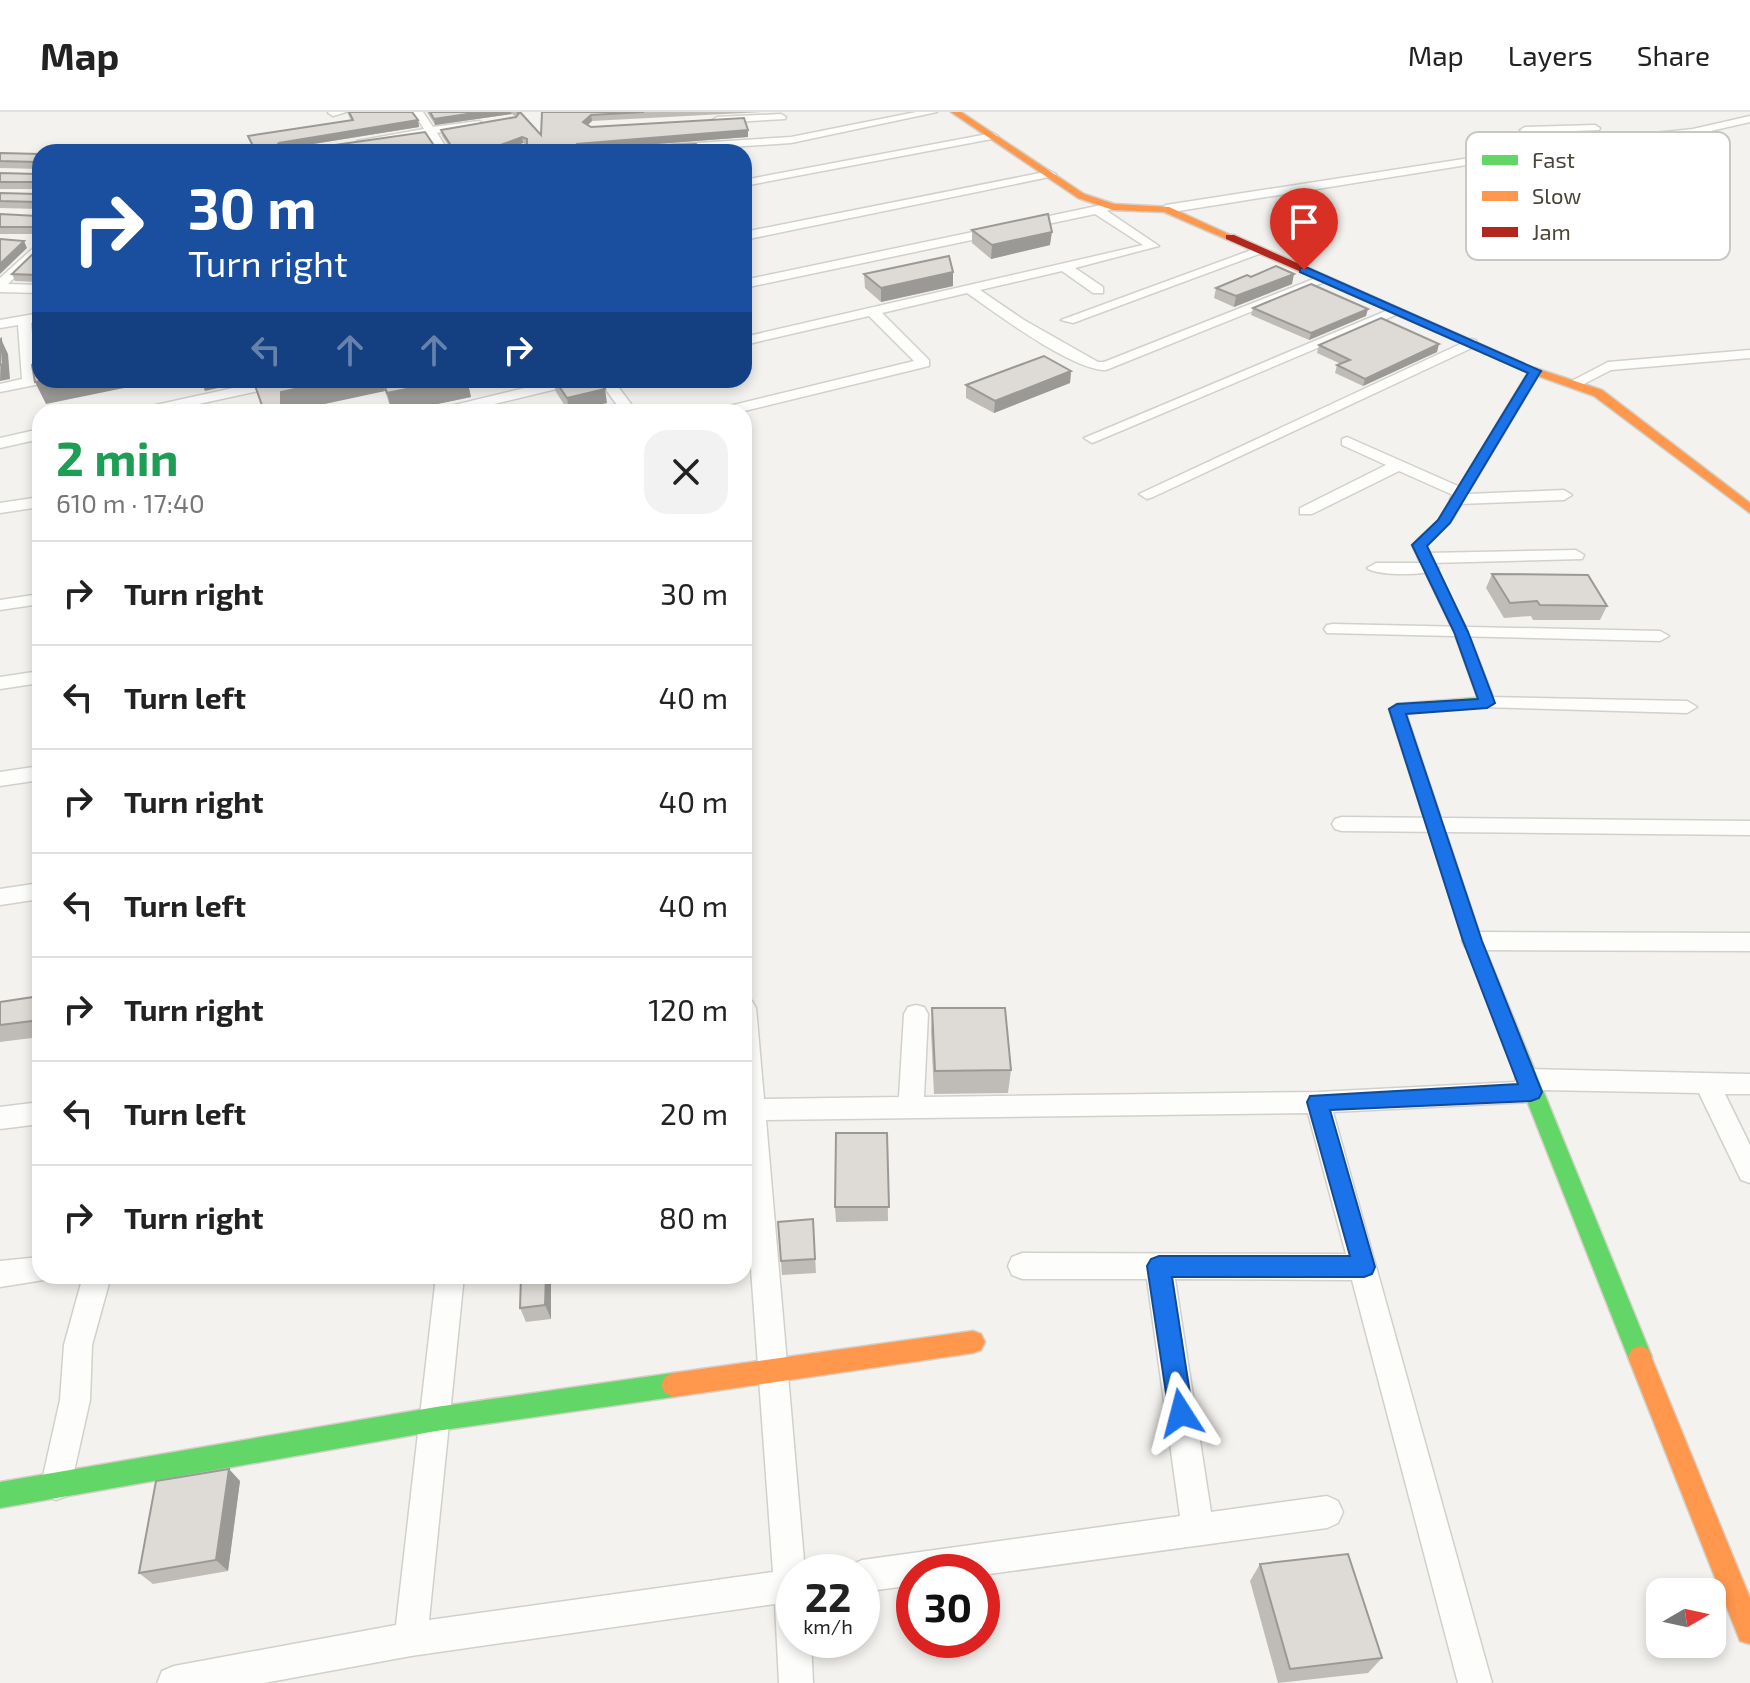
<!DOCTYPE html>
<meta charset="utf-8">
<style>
body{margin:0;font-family:"Exo 2",sans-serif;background:#f2f2f2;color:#222;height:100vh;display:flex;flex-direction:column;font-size:30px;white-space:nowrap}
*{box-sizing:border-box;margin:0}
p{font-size:26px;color:#767676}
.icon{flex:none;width:44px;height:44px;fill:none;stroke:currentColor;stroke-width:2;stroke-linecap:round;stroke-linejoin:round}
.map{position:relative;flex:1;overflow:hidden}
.drawer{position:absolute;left:32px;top:292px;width:720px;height:880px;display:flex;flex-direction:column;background:#fff;border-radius:24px;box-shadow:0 4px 12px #0003}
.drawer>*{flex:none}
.banner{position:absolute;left:32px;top:32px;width:720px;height:244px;border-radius:24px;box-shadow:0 4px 12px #0003;background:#1a4fa0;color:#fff;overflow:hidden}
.needle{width:52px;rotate:81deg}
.controls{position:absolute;left:1646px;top:1466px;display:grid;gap:16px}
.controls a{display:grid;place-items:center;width:80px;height:80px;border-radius:16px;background:#fff;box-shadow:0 4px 12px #0003;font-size:40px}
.speed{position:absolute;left:776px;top:1442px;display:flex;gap:16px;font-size:40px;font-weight:700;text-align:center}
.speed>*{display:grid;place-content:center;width:104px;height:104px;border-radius:50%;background:#fff;box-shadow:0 4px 12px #0003;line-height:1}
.speed small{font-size:20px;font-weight:400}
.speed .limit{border:12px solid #d22;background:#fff;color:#111}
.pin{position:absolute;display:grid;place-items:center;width:68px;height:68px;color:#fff;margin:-82px -34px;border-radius:50% 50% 50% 0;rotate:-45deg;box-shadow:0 0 8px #0007}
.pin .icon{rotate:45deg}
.me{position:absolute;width:88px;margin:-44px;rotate:351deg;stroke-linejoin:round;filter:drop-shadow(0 0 6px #0008)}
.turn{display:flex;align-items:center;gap:28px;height:168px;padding:0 24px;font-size:36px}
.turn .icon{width:104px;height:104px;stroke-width:2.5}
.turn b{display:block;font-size:56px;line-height:68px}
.lanes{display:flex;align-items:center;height:76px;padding:0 24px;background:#0003;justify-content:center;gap:40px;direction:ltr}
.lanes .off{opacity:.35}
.round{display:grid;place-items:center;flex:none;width:84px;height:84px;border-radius:24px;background:#f2f2f2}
.summary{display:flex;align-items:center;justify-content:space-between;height:136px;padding:0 24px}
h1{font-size:48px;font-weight:700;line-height:60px;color:#1e9e55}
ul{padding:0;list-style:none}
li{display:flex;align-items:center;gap:24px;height:104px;padding:0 24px;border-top:2px solid #e0e0e0}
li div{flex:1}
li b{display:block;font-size:30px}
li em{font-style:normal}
header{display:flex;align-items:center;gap:48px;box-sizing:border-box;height:112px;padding:0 40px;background:#fff;border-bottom:2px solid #e0e0e0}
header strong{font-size:38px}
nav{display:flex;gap:44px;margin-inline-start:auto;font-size:28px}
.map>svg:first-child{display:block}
</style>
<header>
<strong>Map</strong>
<nav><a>Map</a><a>Layers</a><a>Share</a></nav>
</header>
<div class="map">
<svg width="1750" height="1571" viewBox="0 0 1750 1571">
<rect width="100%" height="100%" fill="#f4f2ee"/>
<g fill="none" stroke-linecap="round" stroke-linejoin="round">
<g stroke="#d2d0cb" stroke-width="3">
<g id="street">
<path d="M346,0l-13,4 -5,-3 1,-1z"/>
<path d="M413,0h10l10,15 46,-6 5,3 -47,9 12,19h-10l-12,-17 -65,9 -5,-3 67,-12z"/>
<path d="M916,0h21l-146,31 -138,9h-56l5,-3 189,-12z"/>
<path d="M781,2l5,3 -1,2 -68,4 -5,-3 5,-3z"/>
<path d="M1750,4v6l-57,13 -107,11 -420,67 -6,-4 6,-4 420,-65 107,-11z"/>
<path d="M1595,13l5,3 -1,2 -74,3 -5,-3 5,-3z"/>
<path d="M993,21l5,3 -1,2 -253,48v-6z"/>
<path d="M1050,59l6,3 -2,2 -310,64v-8z"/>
<path d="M1111,91l6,4 -10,4 52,35 -84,22 28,19v6h-10l-31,-22 -82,19 44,30 74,42h6l217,-86 11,3 -226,91c-34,0 -109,-56 -139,-77l-85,20 47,47v6l-189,46h-25l2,-3 197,-48 -45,-45 -125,29v-8l399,-92 -48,-31 -351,74v-8z"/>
<path d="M40,130v11l-32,31 32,1v8l-40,-1v-14z"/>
<path d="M1257,136l10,3 -194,72 -12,-3z"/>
<path d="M1393,196l12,3 -308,130 -5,2 -8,-5z"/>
<path d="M40,201v8l-9,2 5,54 11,3 -2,3 -45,9v-8l22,-5 -4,-54 -18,3v-8z"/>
<path d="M1471,227l5,1v6l-323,151 -6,2 -8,-5z"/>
<path d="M1750,238v8l-139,12 -33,17 -5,1 -7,-4 42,-22z"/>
<path d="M270,268h27l-7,4 -128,28h-27l7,-4z"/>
<path d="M558,268h25l-2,3 -120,29h-25l2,-3z"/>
<path d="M599,268h14l24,32h-15z"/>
<path d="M40,317v10l-40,9v-10z"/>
<path d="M1347,325l120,53 1,4 96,-4 8,5 -8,5 -106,4 -8,-5 3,-4 -54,-24 -87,43h-12v-6l86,-43 -44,-20v-6z"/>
<path d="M40,385v10l-40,6v-10z"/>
<path d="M1576,438l8,5 -2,4 -151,4 8,5c-10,8 -62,8 -72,0l9,-5h49l-7,-5 8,-5z"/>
<path d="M40,482v10l-40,6v-10z"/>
<path d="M1333,512l327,7 9,5 -9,5 -333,-8 -3,-4 3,-4z"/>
<path d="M40,559v12l-40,6v-12z"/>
<path d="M1487,585l200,4 10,6 -10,6 -207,-6 -3,-4 3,-4z"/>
<path d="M40,654v14l-40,6v-14z"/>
<path d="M1342,705l408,4v14l-408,-4 -7,-2 -3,-5 3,-5z"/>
<path d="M40,771v16l-40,6v-16z"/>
<path d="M1473,820l277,1v18l-277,-1 -8,-3 -3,-6 3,-6z"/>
<path d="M744,887l8,2 4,7 8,91 135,-2 5,-83 4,-7 8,-2 8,2 4,7 -4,83 394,-5 197,-10 2,-10 9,-3 224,5v20h-25l25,51v38l-9,-3 -42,-87 -157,-3 -2,9 -9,3 -198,10 159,571h-34l-106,-403 -177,-1 36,233 116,-16 11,5 5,11 -5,11 -11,5 -345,47v-3h-68v13l-52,7v-20h-14l3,-7 11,-5 318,-44 -33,-237h-125l-10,-4 -4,-9 4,-9 10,-4 324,1 -38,-141 -542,7 39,452h-11v68h17l2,43h-34l-4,-79 -364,52 -147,27h-107l5,-12 12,-5 222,-41 40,-349h28l-35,344 344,-48 -29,-400z"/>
<path d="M40,990v22l-40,5v-22z"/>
<path d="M40,1145v19h11l-1,3 -50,8v-26z"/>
<path d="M83,1164h28l-19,69 -2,55 -19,85 -4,11 -11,4 -11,-4 -4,-11 19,-85 4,-55z"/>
</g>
</g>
<g stroke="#d3cfc5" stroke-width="3">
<g id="fast">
<path d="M1487,585l6,1 2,4 -2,4 -87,7 76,228 170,416 -4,8 -8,3 -8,-3 -4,-8 -164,-416 -75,-232 8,-5z"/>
<path d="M673,1261l8,4 4,8 -4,8 -8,4 -237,34 -436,77v-26l436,-75z"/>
</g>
</g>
<g stroke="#d3cfc5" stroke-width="3">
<g id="slow">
<path d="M951,0h10l123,82 30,10 55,3 66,30 -9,2 -62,-27 -51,-2 -35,-12z"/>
<path d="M1535,256l67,22 148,113v10l-156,-117 -56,-20 -88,147 -24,23 42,86 27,70 -8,5 -8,-5 -25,-70 -42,-87 26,-24 91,-150z"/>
<path d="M973,1219l8,3 4,8 -4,8 -8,3 -300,44 -8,-4 -4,-8 4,-8 8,-4z"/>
<path d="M1640,1234l8,3 102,249v46l-10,-3 -112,-284 4,-8z"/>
</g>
</g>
<g stroke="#d3cfc5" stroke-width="3">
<path id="jam" d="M1226,123h8l309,137 -10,2 -307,-135z"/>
</g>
<use href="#street" fill="#fdfdfc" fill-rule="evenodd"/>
<use href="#fast" fill="#63d668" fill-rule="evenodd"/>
<use href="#slow" fill="#ff974d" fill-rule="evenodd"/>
<use href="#jam" fill="#b3261e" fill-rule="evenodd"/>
</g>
<g fill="#bfbcb8" fill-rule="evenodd">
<path d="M347,0h65l6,8 1,7 -136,22 152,-2 13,2 1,-3 -7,-10 -1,-6 75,-13 -4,-3 -77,11 -8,-13h93l21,23 1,-23h220l-170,9 -4,4 3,2 157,3v7l-131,10 86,5h-86l-1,-5 -38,3v2h-323l-7,-16 103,-16zM523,31l4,2v2l-16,1z"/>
<path d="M0,41l40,1v128l-25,-1 -3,-7 27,-26 1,-14h-40v-20l37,2 2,-7 -39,-1v-15l37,1 2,-5h-39v-16l37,1 2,-5 -39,-1z"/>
<path d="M972,118l78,15 -59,14 -19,-16z"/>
<path d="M953,160v14l-72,16 -16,-14 -1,-14z"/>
<path d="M1251,165l41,7 -58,23 -20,-9 2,-10z"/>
<path d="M1253,196l113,8 -57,24 -58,-25z"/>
<path d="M1319,233l118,7 -74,34 -28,-13 2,-8 4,-1 -24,-11z"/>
<path d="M1071,259l-1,12 -76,30 -28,-15v-13z"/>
<path d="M253,268h214l4,17 -72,15h-7l-7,-21 -122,20z"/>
<path d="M553,268h44l10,23 -38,9 -13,-20z"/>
<path d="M1492,462l115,32 -7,14h-67l-2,-4 -27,2 -18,-30z"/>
<path d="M40,884v41l-40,5v-40z"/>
<path d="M932,896l79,62 -3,23 -74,1 -3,-62z"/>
<path d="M887,1021l1,88 -52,1 -1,-15z"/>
<path d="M813,1107l3,54 -34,2 -4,-53z"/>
<path d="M551,1164v43l-25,3 -6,-14z"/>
<path d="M240,1369l-12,90 -75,13 -14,-11z"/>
<path d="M1260,1452l122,94 -14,15 -90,10 -28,-102z"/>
</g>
<g fill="#9b9996">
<path d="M481,0h30l1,2 -77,11 -1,-6z"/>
<path d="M591,3l1,6 -8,7 -1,-6z"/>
<path d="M418,8l1,7 -138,22 -5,-3 3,-3z"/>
<path d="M748,18v7l-170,13 -1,2v-8z"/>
<path d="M522,25l1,6 -23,9 -2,-6z"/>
<path d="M1052,120l-2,13 -59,14 1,-14z"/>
<path d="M24,129l3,7 -27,26v-10z"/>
<path d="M953,160v14l-72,16v-14z"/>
<path d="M1294,162l-2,10 -58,23 2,-11z"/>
<path d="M1368,197l-2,7 -57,24 2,-7z"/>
<path d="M1,227l7,15 2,25 -10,2z"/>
<path d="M1439,232l-2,8 -74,34 2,-7z"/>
<path d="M1071,259l-1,12 -76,30 1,-12z"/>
<path d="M45,268h77l2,8 -78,16 -11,-22z"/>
<path d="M201,268h43l1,2 -40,9z"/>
<path d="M335,268h47l3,11 -97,21h-7v-20z"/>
<path d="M451,268h16l4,17 -72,15h-7l-5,-19z"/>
<path d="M605,277l2,14 -38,9 -2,-14z"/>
<path d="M546,1164h5v43l-6,-14z"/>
<path d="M229,1357l11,12 -12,90 -12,-11z"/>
</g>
<g fill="#dedbd6" stroke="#9b9996" stroke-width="2" fill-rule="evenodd">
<path d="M349,0h63l6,8 -139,23 -3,3 3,3h28l118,-17 10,15 13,2 2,-5 -9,-14 75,-13 3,-4 -2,-1h3l21,23 1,-23h102l-53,3 -8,7 8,5 153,-9 4,12 -171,14v8h-321l-8,-16 105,-16zM522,25l5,2v8l-26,2 -3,-3z"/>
<path d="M430,0h51l-47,7z"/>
<path d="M696,32l7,8h-82l-5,-5z"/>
<path d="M0,41l40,1v11l-3,-3 -37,-1z"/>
<path d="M40,54v19l-3,-3h-37v-9l37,1z"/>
<path d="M40,74v19l-3,-3 -37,-1v-8l37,1z"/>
<path d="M40,94v24l-3,-3h-37v-13l37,2z"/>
<path d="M1048,102l4,18 -60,13 -20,-15z"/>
<path d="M40,119v47l-3,-3 -25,-1 27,-26z"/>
<path d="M0,127l24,2 -24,23z"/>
<path d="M949,144l4,16 -72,16 -17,-14z"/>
<path d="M1276,154l18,8 -58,22 -20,-8 31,-13 4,2z"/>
<path d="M1311,172l57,25 -57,24 -58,-25z"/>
<path d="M1381,206l58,26 -74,35 -28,-14 13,-5 -31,-15z"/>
<path d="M1,227l2,25 -3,1v-25z"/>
<path d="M1044,244l27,15 -76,30 -29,-16z"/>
<path d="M40,247v21h5l-10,2 -3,-17z"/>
<path d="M253,268h82l-54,12v20h-26l9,-1z"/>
<path d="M383,268h68l-64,13z"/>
<path d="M555,268h42l8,9 -38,9z"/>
<path d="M696,295l4,5h-27z"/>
<path d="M1492,462l96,1 19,31 -67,-1 -3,-4 -27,2z"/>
<path d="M40,884v24l-40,5v-23z"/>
<path d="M932,896h73l6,62 -76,1z"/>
<path d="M836,1021h51l2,74h-54z"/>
<path d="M813,1107l2,40 -34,2 -3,-39z"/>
<path d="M521,1164h25l-1,29 -25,3z"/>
<path d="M229,1357l-13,91 -77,13 17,-92z"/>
<path d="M1348,1442l34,104 -92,11 -30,-105z"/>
</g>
<path fill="#1a73e8" stroke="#114b97" stroke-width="2" d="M1300,156h8l233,103 -91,152 -23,23 41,86 27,71 -8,5 -81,6 76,227 60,151 -3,6 -8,3 -201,9 45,157 -3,7 -8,3h-192l21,136 -4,8 -8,4 -9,-4 -3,-8 -22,-147 4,-7 8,-3h191l-43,-154 3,-6 208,-12 -55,-143 -74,-232 8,-5 81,-5 -24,-67 -42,-87 26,-25 90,-147 -228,-101z"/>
<rect x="1466" y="20" width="264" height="128" rx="12" fill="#fff" stroke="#c9c7c4" stroke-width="2"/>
<rect x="1482" y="43" width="36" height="10" fill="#63d668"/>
<rect x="1482" y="79" width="36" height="10" fill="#ff974d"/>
<rect x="1482" y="115" width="36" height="10" fill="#b3261e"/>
<g font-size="22" fill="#4b4439">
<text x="1532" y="56">Fast</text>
<text x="1532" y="92">Slow</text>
<text x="1532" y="128">Jam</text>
</g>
</svg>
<div class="controls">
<a><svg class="needle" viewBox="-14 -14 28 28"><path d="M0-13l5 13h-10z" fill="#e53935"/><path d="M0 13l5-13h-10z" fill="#767676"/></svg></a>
</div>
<div class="speed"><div>22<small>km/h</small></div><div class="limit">30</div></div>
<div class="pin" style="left:1304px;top:158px;background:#d93025"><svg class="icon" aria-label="arrive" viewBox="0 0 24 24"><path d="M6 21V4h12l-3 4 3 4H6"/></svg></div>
<svg class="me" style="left:1181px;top:1301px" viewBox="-20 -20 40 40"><path d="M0-17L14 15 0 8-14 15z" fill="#1a73e8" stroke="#fff" stroke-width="4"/></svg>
<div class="banner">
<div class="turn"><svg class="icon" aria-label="right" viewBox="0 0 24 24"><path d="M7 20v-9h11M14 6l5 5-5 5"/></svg><div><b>30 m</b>Turn right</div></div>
<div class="lanes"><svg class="icon off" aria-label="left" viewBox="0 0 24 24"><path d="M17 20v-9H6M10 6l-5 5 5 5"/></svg><svg class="icon off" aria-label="ahead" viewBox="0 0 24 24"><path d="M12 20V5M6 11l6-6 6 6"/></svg><svg class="icon off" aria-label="ahead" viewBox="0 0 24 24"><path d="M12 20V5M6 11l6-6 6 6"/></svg><svg class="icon" aria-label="right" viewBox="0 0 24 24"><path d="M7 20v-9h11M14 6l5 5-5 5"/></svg></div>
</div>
<section class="drawer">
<div class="summary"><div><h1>2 min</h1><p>610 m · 17:40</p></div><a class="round"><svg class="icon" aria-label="close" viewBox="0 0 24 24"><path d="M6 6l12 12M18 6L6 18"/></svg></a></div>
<ul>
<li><svg class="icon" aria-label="right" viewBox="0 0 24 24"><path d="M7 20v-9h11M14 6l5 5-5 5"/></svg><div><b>Turn right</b></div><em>30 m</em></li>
<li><svg class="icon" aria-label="left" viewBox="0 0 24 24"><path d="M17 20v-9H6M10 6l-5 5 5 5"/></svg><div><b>Turn left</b></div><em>40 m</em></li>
<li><svg class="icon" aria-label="right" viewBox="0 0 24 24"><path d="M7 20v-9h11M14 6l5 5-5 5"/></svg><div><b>Turn right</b></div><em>40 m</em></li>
<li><svg class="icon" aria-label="left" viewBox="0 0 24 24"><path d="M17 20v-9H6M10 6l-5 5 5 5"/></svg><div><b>Turn left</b></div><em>40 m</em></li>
<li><svg class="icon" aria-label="right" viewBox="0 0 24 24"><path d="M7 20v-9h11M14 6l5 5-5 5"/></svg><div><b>Turn right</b></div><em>120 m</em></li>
<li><svg class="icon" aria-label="left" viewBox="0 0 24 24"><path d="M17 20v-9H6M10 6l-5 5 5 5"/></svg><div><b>Turn left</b></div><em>20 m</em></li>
<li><svg class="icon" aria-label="right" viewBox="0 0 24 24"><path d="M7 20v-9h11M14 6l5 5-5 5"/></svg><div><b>Turn right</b></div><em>80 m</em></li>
</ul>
</section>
</div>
